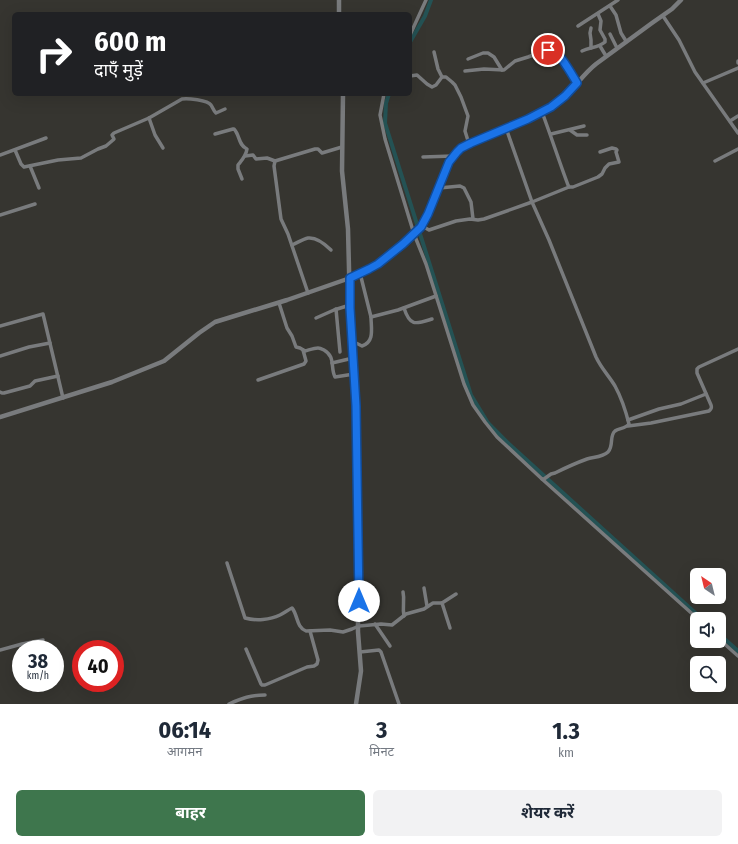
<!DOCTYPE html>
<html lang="hi">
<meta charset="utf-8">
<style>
body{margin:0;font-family:"Fira Sans Condensed","Noto Sans Devanagari",sans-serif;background:#f2f2f3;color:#1f2937;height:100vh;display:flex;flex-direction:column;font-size:15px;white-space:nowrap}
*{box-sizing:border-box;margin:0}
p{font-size:13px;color:#747a83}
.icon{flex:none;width:22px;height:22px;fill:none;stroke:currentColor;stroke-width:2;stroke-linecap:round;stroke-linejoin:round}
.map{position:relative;height:704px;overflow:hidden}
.drawer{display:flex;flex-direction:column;background:#fff;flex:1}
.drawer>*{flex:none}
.hud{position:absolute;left:12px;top:12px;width:400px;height:84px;border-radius:6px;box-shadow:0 4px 16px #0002;background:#202124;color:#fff;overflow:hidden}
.needle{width:26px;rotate:325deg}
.controls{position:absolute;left:690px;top:568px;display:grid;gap:8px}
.controls a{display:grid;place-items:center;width:36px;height:36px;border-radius:6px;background:#fff;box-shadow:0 4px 16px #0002;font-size:20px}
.speed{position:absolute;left:12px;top:640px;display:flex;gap:8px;font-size:20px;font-weight:700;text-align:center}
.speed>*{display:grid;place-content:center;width:52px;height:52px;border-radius:50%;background:#fff;box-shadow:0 4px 16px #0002;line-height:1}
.speed small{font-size:10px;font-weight:400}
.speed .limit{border:6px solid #d22;background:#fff;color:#111}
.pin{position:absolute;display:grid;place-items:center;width:34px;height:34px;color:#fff;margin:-17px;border:2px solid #fff;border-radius:50%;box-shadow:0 1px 4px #0007}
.me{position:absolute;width:44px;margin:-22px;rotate:0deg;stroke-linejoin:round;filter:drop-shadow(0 0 3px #0008)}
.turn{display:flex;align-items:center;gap:14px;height:84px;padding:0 16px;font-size:18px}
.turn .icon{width:52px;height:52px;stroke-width:2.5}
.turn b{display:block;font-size:28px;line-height:34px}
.eta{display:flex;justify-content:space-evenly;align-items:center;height:68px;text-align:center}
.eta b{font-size:24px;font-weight:700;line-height:28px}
.button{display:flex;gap:8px;margin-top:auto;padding:8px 16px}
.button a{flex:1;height:46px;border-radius:6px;background:#3e764d;color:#fff;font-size:16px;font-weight:700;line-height:46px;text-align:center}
.button a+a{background:#f2f2f3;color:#1f2937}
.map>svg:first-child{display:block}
</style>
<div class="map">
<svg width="738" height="704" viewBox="0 0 738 704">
<rect width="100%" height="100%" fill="#363530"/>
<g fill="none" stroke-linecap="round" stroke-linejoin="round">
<g stroke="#245254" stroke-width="4">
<path d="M410,42l15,-26 6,-16"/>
<path d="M389,94l-3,9 -1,20 86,272 17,28 21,21 193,175"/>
<path d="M719,634l19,17"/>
</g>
<g stroke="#797b7d" stroke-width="3.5">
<path d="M610,6l6,9 5,18 5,8"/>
<path d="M663,16l16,24 16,32 43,61"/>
<path d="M578,26l40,-26"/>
<path d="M610,34l7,14"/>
<path d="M410,35l16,-35"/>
<path d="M600,46l6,10"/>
<path d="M591,48v-8l-1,-7 1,-5"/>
<path d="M582,51c8,-4 16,-3 23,-9v-3l-5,-9 1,-9 -3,-7"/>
<path d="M434,52l4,17 4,8"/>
<path d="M468,59l15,-6h5l6,4 8,13"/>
<path d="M738,61v2"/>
<path d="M465,71l19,-2 20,1 11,-9 13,-4 24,-9c9,7 19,25 25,35"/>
<path d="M410,76l7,-1 10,9 5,3 4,-2 6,-8h4l6,5 3,3 6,12 7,19 -3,15 4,13"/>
<path d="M703,83l35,-15"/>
<path d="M384,94l-4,21 5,24 29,95 12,30 38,120 9,21 12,17 12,15 45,42 156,140"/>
<path d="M542,112c9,24 17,49 26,73l1,2h4l25,-10 4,-3 3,-6 4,-4 10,-2 -3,-10 1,-2 -1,-1 -4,-1 -12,4"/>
<path d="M149,118l6,17 8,13"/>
<path d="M730,121l8,-5"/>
<path d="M506,128l26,74 17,38 47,117c5,11 13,19 19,29 6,11 11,26 14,38 -4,5 -10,4 -14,7 -6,5 -1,15 -7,21 -5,5 -14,5 -21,7 -11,4 -22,9 -32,14l-4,1 -7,5h-2"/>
<path d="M570,130l7,5h10"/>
<path d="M215,134l18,-5h1c6,6 4,16 13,20 -1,7 -5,11 -9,16v4l4,10"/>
<path d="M551,134l33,-8"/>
<path d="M15,150l6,14 3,3 34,-7 23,-2 17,-9 8,-3 7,-6 1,-1 -2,-4 2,-2 35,-15 33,-19c5,-1 26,1 29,6 2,3 2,5 5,8l9,-4"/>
<path d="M0,155l46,-17"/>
<path d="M245,156l8,-1 3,4 11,-1 8,3"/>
<path d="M423,157l30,-1"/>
<path d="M715,161l23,-12"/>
<path d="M30,166l9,22"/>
<path d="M439,188l21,-2 4,2 7,14 2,17"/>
<path d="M0,215l35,-11"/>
<path d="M422,226l7,4 27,-9 14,-2 8,1 6,-1 48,-17 37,-15"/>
<path d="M292,245c5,-2 11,-6 16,-7 8,-1 18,7 23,12"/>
<path d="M360,273l11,44 27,-7 38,-14"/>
<path d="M308,293l-20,-59 -7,-15 -7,-53 1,-5 40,-12h3l4,4 20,-6"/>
<path d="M279,303l8,25 5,8 4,11 4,1 5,3c4,-1 9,-3 13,-3 2,0 4,1 6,2 12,7 6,17 11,27l19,-3"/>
<path d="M404,308c6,19 12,16 28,11"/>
<path d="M336,309l4,43"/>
<path d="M316,318l18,-8 16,-5"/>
<path d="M0,326l43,-12 20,84"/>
<path d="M352,341l10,5c13,-4 9,-18 9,-29"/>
<path d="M0,356l29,-9 21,-4"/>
<path d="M332,363l21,-5"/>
<path d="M258,380l46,-16 2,-3 -3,-11"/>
<path d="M0,392l2,1h2l26,-7 5,-5 23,-5"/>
<path d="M628,420l31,-11 22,-5 25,-10"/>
<path d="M628,426l23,-3 58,-12c2,-2 3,-3 2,-6l-14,-32v-4l2,-2 39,-18"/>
<path d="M227,563l18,55c11,3 25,2 35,-3 4,-2 8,-5 12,-7 6,7 4,19 14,23l24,-1 13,2 9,-3 7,-3 22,-2 11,1 14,-11 18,-5 9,-6h9l14,-9"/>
<path d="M424,588l3,18"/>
<path d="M403,592c2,9 -1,14 1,24"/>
<path d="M442,603l8,25"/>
<path d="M375,624l15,22"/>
<path d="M719,639l19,17"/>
<path d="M246,649l15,35 1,1h3l42,-18 7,-1 3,-2 1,-4 -8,-29"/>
<path d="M0,650l22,-6 21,-4"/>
<path d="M360,652l19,-2 2,2 18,52"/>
<path d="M229,704c13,-6 22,-9 36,-9"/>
</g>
<g stroke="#797b7d" stroke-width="4.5">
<path d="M339,0v14"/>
<path d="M343,94l-1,77 6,58 2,79 6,98 2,122v104l3,39 -5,33"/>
<path d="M0,417l112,-35 52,-21 35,-28 16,-11 72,-22 63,-22 19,-9 17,-11 17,-14 18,-17 7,-13 21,-52c7,-13 19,-18 32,-23 26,-11 55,-20 78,-38 14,-10 23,-26 37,-37l56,-41 20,-14 9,-9"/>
</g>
</g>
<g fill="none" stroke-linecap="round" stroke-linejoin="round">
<g stroke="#114b97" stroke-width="10">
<path id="route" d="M359,601l-3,-195 -6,-98v-30l19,-9 9,-5 25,-20 18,-17 7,-13 21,-52 8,-10 4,-4 10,-5 57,-24 23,-12 14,-11 12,-13c-6,-10 -16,-28 -25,-35l-4,2"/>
</g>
<use href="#route" stroke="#1a73e8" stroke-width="7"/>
</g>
</svg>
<div class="controls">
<a><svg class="needle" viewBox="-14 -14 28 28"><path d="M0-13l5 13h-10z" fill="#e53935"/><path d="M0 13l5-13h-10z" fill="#747a83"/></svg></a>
<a><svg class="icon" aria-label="sound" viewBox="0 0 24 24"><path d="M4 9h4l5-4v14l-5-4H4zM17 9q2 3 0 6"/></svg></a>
<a><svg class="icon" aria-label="search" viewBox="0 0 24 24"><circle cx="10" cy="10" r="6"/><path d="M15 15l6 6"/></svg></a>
</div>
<div class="speed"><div>38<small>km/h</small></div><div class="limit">40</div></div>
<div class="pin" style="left:548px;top:50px;background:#d93025"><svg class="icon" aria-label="arrive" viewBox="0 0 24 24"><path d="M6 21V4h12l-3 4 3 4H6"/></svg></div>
<svg class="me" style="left:359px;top:601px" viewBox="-20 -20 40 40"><circle r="19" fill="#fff"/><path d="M0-13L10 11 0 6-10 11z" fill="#1a73e8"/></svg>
<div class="hud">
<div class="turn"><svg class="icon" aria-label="right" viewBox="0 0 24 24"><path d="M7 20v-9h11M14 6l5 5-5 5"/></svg><div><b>600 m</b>दाएँ मुड़ें</div></div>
</div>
</div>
<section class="drawer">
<div class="eta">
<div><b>06:14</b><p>आगमन</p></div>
<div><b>3</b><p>मिनट</p></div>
<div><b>1.3</b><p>km</p></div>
</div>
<div class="button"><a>बाहर</a><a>शेयर करें</a></div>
</section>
